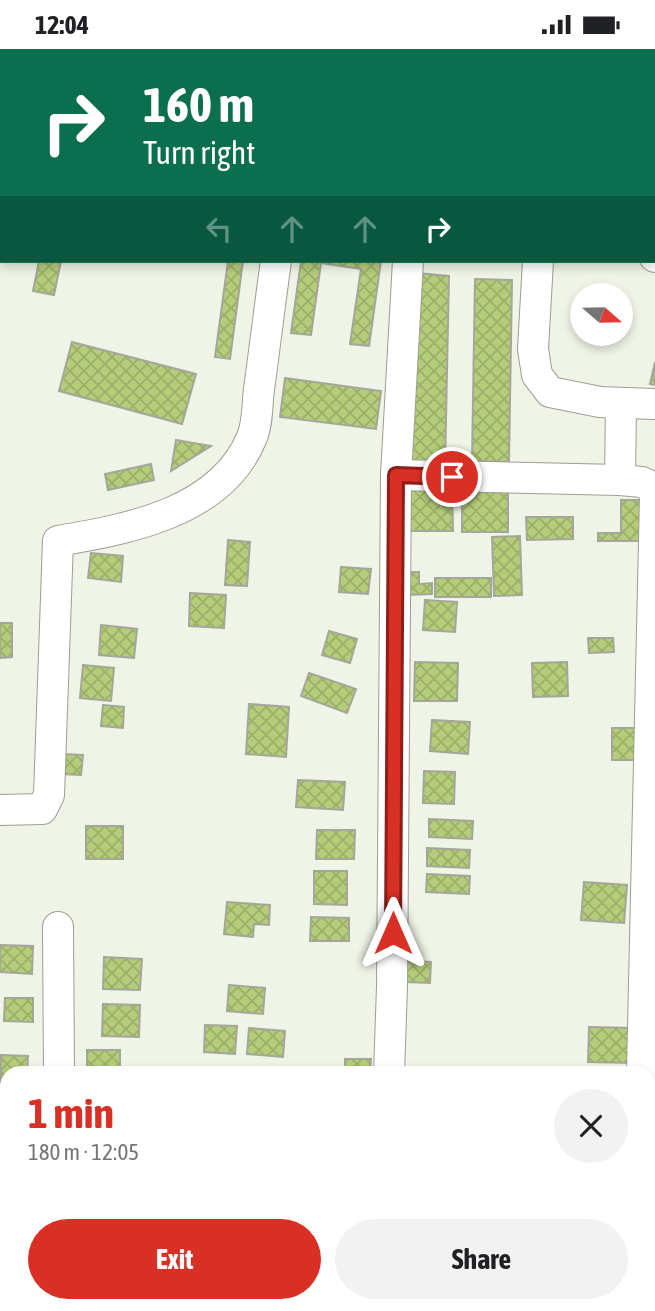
<!DOCTYPE html>
<meta charset="utf-8">
<style>
body{margin:0;font-family:"Asap Condensed",sans-serif;background:#f2f2f2;color:#202124;height:100vh;display:flex;flex-direction:column;font-size:26px;white-space:nowrap}
*{box-sizing:border-box;margin:0}
p{font-size:23px;color:#757577}
.icon{flex:none;width:38px;height:38px;fill:none;stroke:currentColor;stroke-width:2;stroke-linecap:round;stroke-linejoin:round}
.map{position:relative;flex:1;overflow:hidden}
.side{position:absolute;left:0px;top:1017px;width:656px;height:247px;display:flex;flex-direction:column;background:#fff;border-radius:21px 21px 0 0;box-shadow:0 4px 10px #0003}
.side>*{flex:none}
.hud{position:absolute;left:0px;top:0px;width:656px;height:214px;box-shadow:0 4px 10px #0003;background:#0b6e4f;color:#fff;overflow:hidden}
.needle{width:46px;rotate:110deg}
.tools{position:absolute;left:570px;top:234px;display:grid;gap:14px}
.tools a{display:grid;place-items:center;width:63px;height:63px;border-radius:50%;background:#fff;box-shadow:0 4px 10px #0003;font-size:35px}
.pin{position:absolute;display:grid;place-items:center;width:60px;height:60px;color:#fff;margin:-30px;border:4px solid #fff;border-radius:50%;box-shadow:0 2px 7px #0007}
.me{position:absolute;width:77px;margin:-38px;rotate:0deg;stroke-linejoin:round;filter:drop-shadow(0 0 5px #0008)}
.turn{display:flex;align-items:center;gap:24px;height:147px;padding:0 28px;font-size:32px}
.turn .icon{width:91px;height:91px;stroke-width:2.5}
.turn b{display:block;font-size:49px;line-height:60px}
.lanes{display:flex;align-items:center;height:66px;padding:0 28px;background:#0003;justify-content:center;gap:35px;direction:ltr}
.lanes .off{opacity:.35}
.round{display:grid;place-items:center;flex:none;width:74px;height:74px;border-radius:37px;background:#f2f2f2}
.head{display:flex;align-items:center;justify-content:space-between;height:119px;padding:0 28px}
h1{font-size:42px;font-weight:700;line-height:52px;color:#d93025}
.cta{display:flex;gap:14px;margin-top:auto;padding:14px 28px}
.cta a{flex:1;height:80px;border-radius:42px;background:#d93025;color:#fff;font-size:28px;font-weight:700;line-height:80px;text-align:center}
.cta a+a{background:#f2f2f2;color:#202124}
.status{display:flex;justify-content:space-between;align-items:center;height:49px;padding:0 35px;background:#fff;direction:ltr}
.status svg{height:19px;fill:currentColor}
.map>svg:first-child{display:block}
</style>
<div class="status"><b>12:04</b><svg viewBox="0 0 49 12"><path d="M0 12V9h3v3zM5 12V6h3v6zM10 12V3h3v9zM15 12V0h3v12zM26 1h20v11H26zM47 4h2v5h-2z"/></svg></div>
<div class="map">
<svg width="655" height="1262" viewBox="0 0 655 1262">
<defs>
<pattern id="building-cross-hatch" width="8" height="8" patternUnits="userSpaceOnUse" patternTransform="scale(1.75)"><rect width="8" height="8" fill="#b5cd7a"/><path d="M0 0l8 8M0 8l8-8" fill="none" stroke="#9aaf68"/></pattern>
</defs>
<rect width="100%" height="100%" fill="#eff4e6"/>
<g fill="url(#building-cross-hatch)" stroke="#a3a79a" stroke-width="2">
<path d="M468,0h62l-62,2z"/>
<path d="M39,212h22l-7,34 -21,-4z"/>
<path d="M228,212h15l-13,98 -15,-2z"/>
<path d="M301,212h80l-12,85 -19,-2 11,-75 -40,-6 -10,72 -20,-2z"/>
<path d="M417,224l32,3 -4,192 -34,-1z"/>
<path d="M475,230l37,1 -3,182 -37,-1z"/>
<path d="M72,293l124,32 -14,50 -123,-33z"/>
<path d="M655,313v23l-5,-1z"/>
<path d="M285,329l96,13 -5,38 -96,-12z"/>
<path d="M176,391l35,6 -40,25z"/>
<path d="M151,415l3,16 -46,10 -3,-16z"/>
<path d="M406,435h46l1,47h-47z"/>
<rect x="462" y="436" width="46" height="47"/>
<path d="M621,451h20v41h-43v-8h23z"/>
<path d="M526,468h47v22l-46,1z"/>
<path d="M520,487l2,59 -28,1 -2,-59z"/>
<path d="M228,491l22,2 -3,44 -22,-1z"/>
<path d="M91,504l32,3 -2,26 -33,-4z"/>
<path d="M341,518l30,2 -3,25 -29,-2z"/>
<path d="M406,523h13v12l13,-1v11l-26,1z"/>
<rect x="435" y="529" width="56" height="19"/>
<path d="M190,544l36,2 -2,33 -35,-2z"/>
<path d="M425,551l32,2 -2,30 -32,-2z"/>
<path d="M0,574h12v34l-12,1z"/>
<path d="M101,576l36,4 -3,29 -35,-3z"/>
<path d="M329,582l28,8 -7,24 -28,-8z"/>
<path d="M588,589h25l1,14 -25,1z"/>
<path d="M415,613l43,1 -1,38h-43z"/>
<path d="M567,613l1,34 -35,1 -1,-34z"/>
<path d="M83,616l31,3 -3,33 -31,-3z"/>
<path d="M309,624l47,16 -9,24 -46,-17z"/>
<path d="M249,655l40,3 -3,50 -40,-3z"/>
<path d="M103,656l21,2 -1,21 -22,-2z"/>
<path d="M432,671l38,2 -2,32 -38,-3z"/>
<rect x="612" y="679" width="23" height="32"/>
<path d="M63,705l20,1 -2,20 -20,-1z"/>
<path d="M424,722l31,1 -1,32 -31,-1z"/>
<path d="M298,731l47,2 -2,28 -47,-3z"/>
<path d="M429,770l44,2 -1,18 -43,-2z"/>
<rect x="86" y="777" width="37" height="33"/>
<path d="M317,781h38l-1,29h-38z"/>
<path d="M427,799l43,2 -1,18 -42,-2z"/>
<path d="M314,822h33v34l-33,-1z"/>
<path d="M427,825l43,2 -1,18 -43,-2z"/>
<path d="M584,833l43,3 -3,38 -43,-3z"/>
<path d="M227,853l43,3 -1,20 -15,-1 -1,13 -29,-3z"/>
<path d="M311,868l38,1v23h-39z"/>
<path d="M0,896l33,1 -1,28 -32,-2z"/>
<path d="M104,908l38,2 -2,31 -37,-1z"/>
<path d="M407,912l24,1 -1,21 -24,-1z"/>
<path d="M229,936l36,3 -2,26 -36,-3z"/>
<path d="M5,949h28v24l-29,-1z"/>
<path d="M103,955l37,1 -1,32 -37,-1z"/>
<path d="M205,976l32,1 -2,28 -31,-2z"/>
<path d="M589,978l45,1v35l-46,-1z"/>
<path d="M249,979l36,3 -2,26 -36,-3z"/>
<rect x="87" y="1001" width="33" height="23"/>
<path d="M1,1006l27,1 -1,17h-20v9h-6z"/>
<path d="M345,1010h26l-1,14h-25z"/>
<path d="M7,1131v22l-7,8v-22z"/>
<path d="M217,1256h22l-1,6h-22z"/>
</g>
<g fill="none" stroke-linecap="round" stroke-linejoin="round">
<g stroke="#9b9f92" stroke-width="32">
<g id="minor">
<path d="M429,2v-2"/>
<path d="M0,99h2"/>
<path d="M654,207l1,1"/>
<path d="M538,212l-5,88 4,26 13,17 50,10 55,2"/>
<path d="M396,426l224,5 22,2 10,5 3,9 -13,577"/>
<path d="M620,431l1,-77"/>
<path d="M0,761l42,-1 7,-14 9,-254c71,-12 164,-29 194,-104 6,-14 5,-33 7,-48 6,-43 11,-86 17,-128"/>
<path d="M58,878l1,146"/>
<path d="M389,1024l3,-86 4,-512 12,-214"/>
<path d="M0,1078l7,7"/>
<path d="M178,1262l1,-6"/>
<path d="M638,1262v-6"/>
</g>
</g>
<use href="#minor" stroke="#fff" stroke-width="30"/>
</g>
<g fill="none" stroke-linecap="round" stroke-linejoin="round">
<g stroke="#8d1f18" stroke-width="18">
<path id="route" d="M393,884l3,-458 56,2"/>
</g>
<use href="#route" stroke="#d93025" stroke-width="12"/>
</g>
</svg>
<div class="tools">
<a><svg class="needle" viewBox="-14 -14 28 28"><path d="M0-13l5 13h-10z" fill="#e53935"/><path d="M0 13l5-13h-10z" fill="#757577"/></svg></a>
</div>
<div class="pin" style="left:452px;top:428px;background:#d93025"><svg class="icon" aria-label="arrive" viewBox="0 0 24 24"><path d="M6 21V4h12l-3 4 3 4H6"/></svg></div>
<svg class="me" style="left:393px;top:884px" viewBox="-20 -20 40 40"><path d="M0-17L14 15 0 8-14 15z" fill="#d93025" stroke="#fff" stroke-width="4"/></svg>
<div class="hud">
<div class="turn"><svg class="icon" aria-label="right" viewBox="0 0 24 24"><path d="M7 20v-9h11M14 6l5 5-5 5"/></svg><div><b>160 m</b>Turn right</div></div>
<div class="lanes"><svg class="icon off" aria-label="left" viewBox="0 0 24 24"><path d="M17 20v-9H6M10 6l-5 5 5 5"/></svg><svg class="icon off" aria-label="ahead" viewBox="0 0 24 24"><path d="M12 20V5M6 11l6-6 6 6"/></svg><svg class="icon off" aria-label="ahead" viewBox="0 0 24 24"><path d="M12 20V5M6 11l6-6 6 6"/></svg><svg class="icon" aria-label="right" viewBox="0 0 24 24"><path d="M7 20v-9h11M14 6l5 5-5 5"/></svg></div>
</div>
<section class="side">
<div class="head"><div><h1>1 min</h1><p>180 m · 12:05</p></div><a class="round"><svg class="icon" aria-label="close" viewBox="0 0 24 24"><path d="M6 6l12 12M18 6L6 18"/></svg></a></div>
<div class="cta"><a>Exit</a><a>Share</a></div>
</section>
</div>
